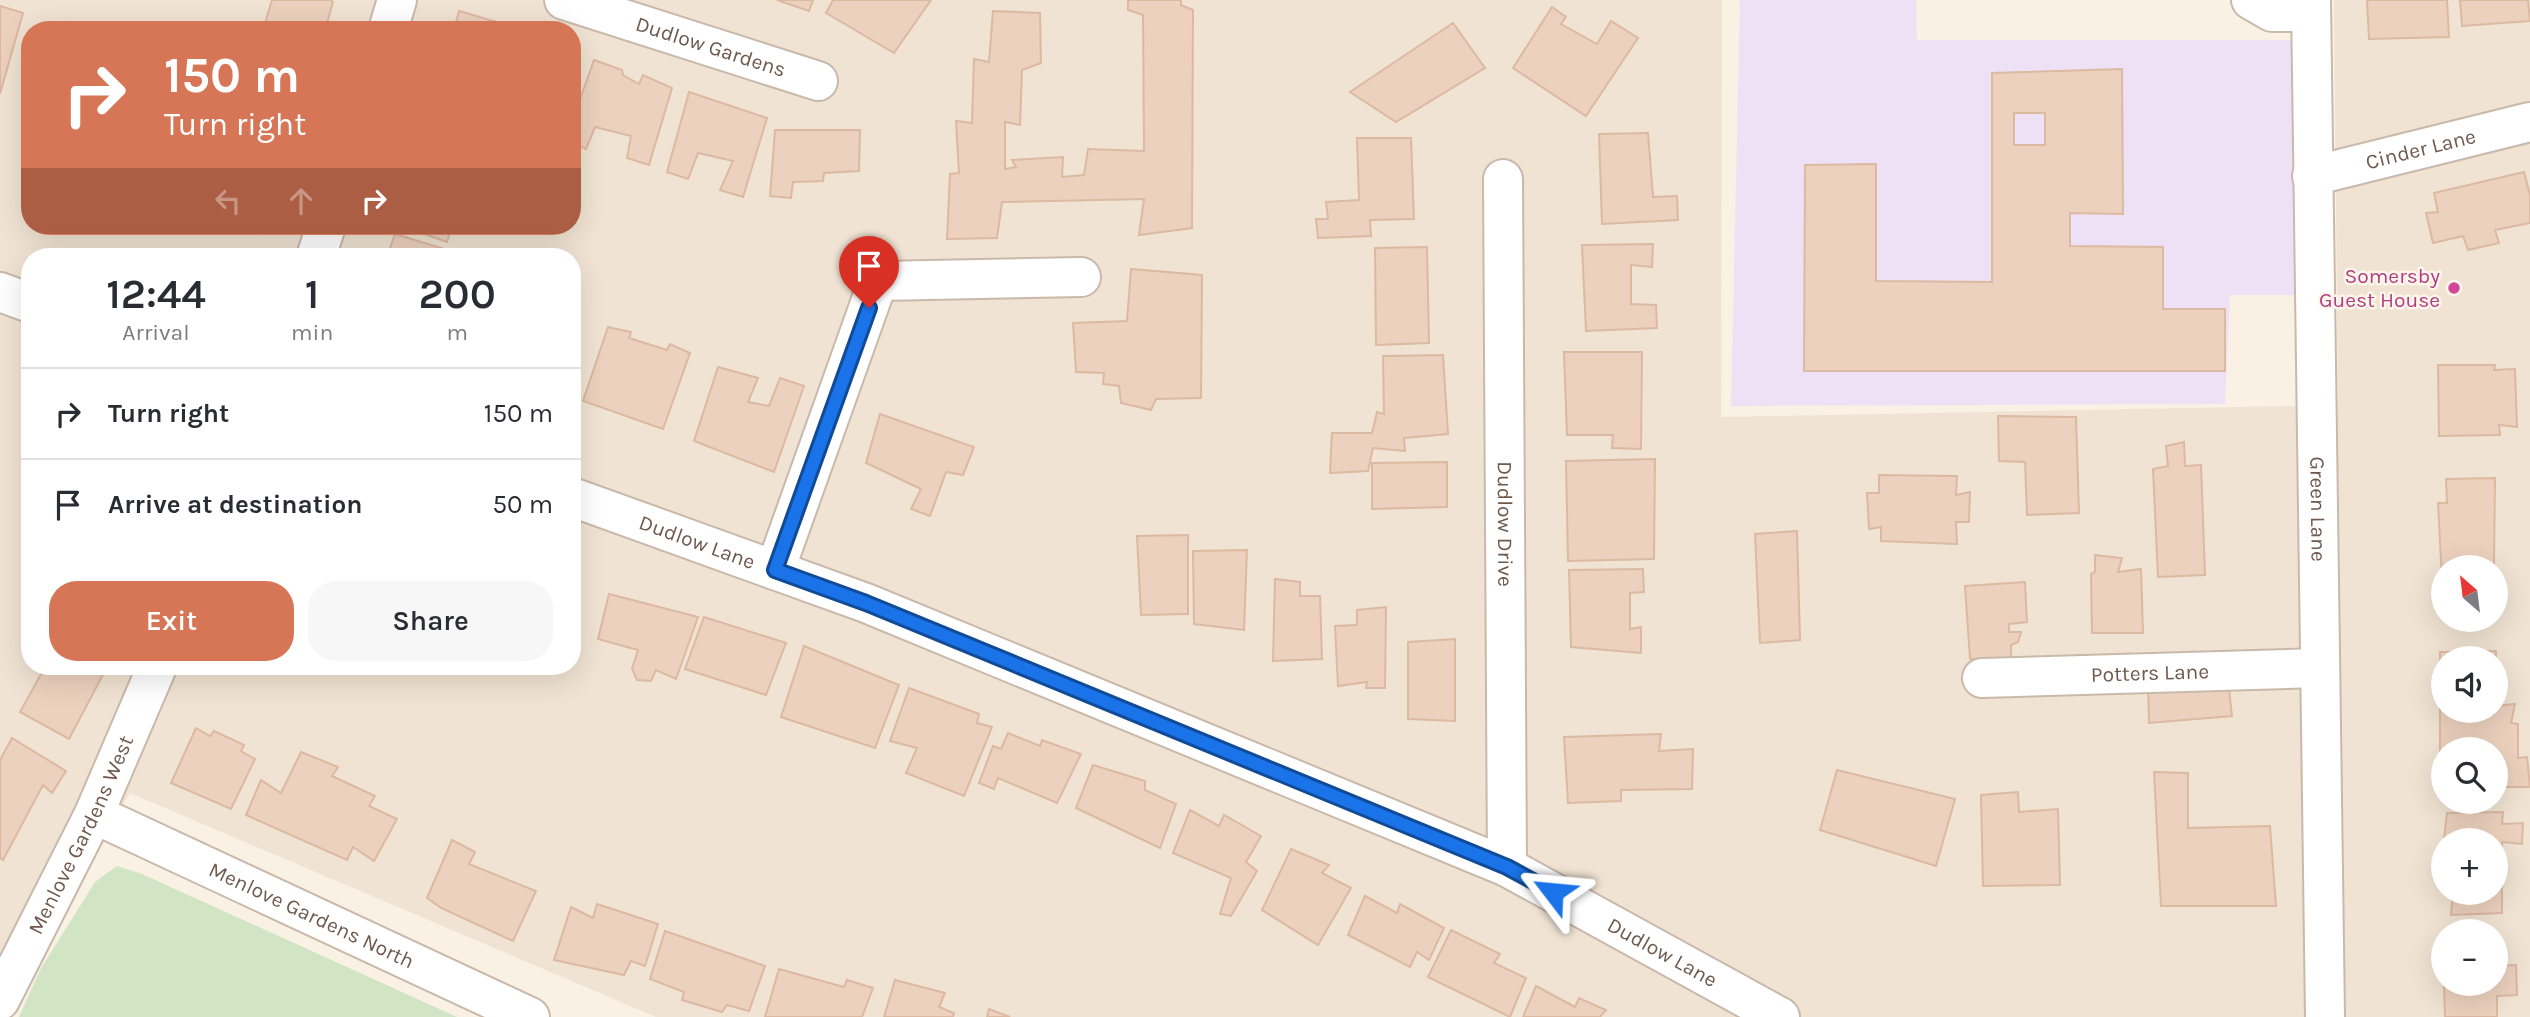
<!DOCTYPE html>
<meta charset="utf-8">
<style>
body{margin:0;font-family:Karla,sans-serif;background:#f7f7f7;color:#2b2b33;height:100vh;display:flex;flex-direction:column;font-size:26px;white-space:nowrap}
*{box-sizing:border-box;margin:0}
p{font-size:23px;color:#7c7c81}
.icon{flex:none;width:38px;height:38px;fill:none;stroke:currentColor;stroke-width:2;stroke-linecap:round;stroke-linejoin:round}
.map{position:relative;flex:1;overflow:hidden}
.sheet{position:absolute;left:21px;top:248px;width:560px;height:427px;display:flex;flex-direction:column;background:#fff;border-radius:28px;box-shadow:0 7px 28px #0002}
.sheet>*{flex:none}
.banner{position:absolute;left:21px;top:21px;width:560px;height:214px;border-radius:28px;box-shadow:0 7px 28px #0002;background:#d67656;color:#fff;overflow:hidden}
.needle{width:46px;rotate:332deg}
.tools{position:absolute;left:2431px;top:555px;display:grid;gap:14px}
.tools a{display:grid;place-items:center;width:77px;height:77px;border-radius:50%;background:#fff;box-shadow:0 7px 28px #0002;font-size:35px}
.pin{position:absolute;display:grid;place-items:center;width:60px;height:60px;color:#fff;margin:-72px -30px;border-radius:50% 50% 50% 0;rotate:-45deg;box-shadow:0 0 7px #0007}
.pin .icon{rotate:45deg}
.me{position:absolute;width:77px;margin:-38px;rotate:299deg;stroke-linejoin:round;filter:drop-shadow(0 0 5px #0008)}
.turn{display:flex;align-items:center;gap:24px;height:147px;padding:0 28px;font-size:32px}
.turn .icon{width:91px;height:91px;stroke-width:2.5}
.turn b{display:block;font-size:49px;line-height:60px}
.lanes{display:flex;align-items:center;height:66px;padding:0 28px;background:#0003;justify-content:center;gap:35px;direction:ltr}
.lanes .off{opacity:.35}
.eta{display:flex;justify-content:space-evenly;align-items:center;height:119px;text-align:center}
.eta b{font-size:42px;font-weight:600;line-height:49px}
.button{display:flex;gap:14px;margin-top:auto;padding:14px 28px}
.button a{flex:1;height:80px;border-radius:28px;background:#d67656;color:#fff;font-size:28px;font-weight:600;line-height:80px;text-align:center}
.button a+a{background:#f7f7f7;color:#2b2b33}
ul{padding:0;list-style:none}
li{display:flex;align-items:center;gap:21px;height:91px;padding:0 28px;border-top:2px solid #e1e1e2}
li div{flex:1}
li b{display:block;font-size:26px}
li em{font-style:normal}
.map>svg:first-child{display:block}
</style>
<div class="map">
<svg width="2530" height="1017" viewBox="0 0 2530 1017">
<rect width="100%" height="100%" fill="#f9f1e4"/>
<path fill="#f0e3d3" fill-rule="evenodd" d="M0,0h1722l-1,417 570,-11 47,5 -4,-411h196v1017h-1874l-526,-224 -130,208zM30,30h542v196h-542zM30,257h542v410h-542zM2443,567h53v53h-53zM2443,658h53v52h-53zM2443,749h53v53h-53zM2443,840h53v52h-53zM2443,931h53v53h-53z"/>
<path fill="#eee1f5" d="M1740,0h176l1,40h394l3,255h-84l-5,109 -494,2z"/>
<path fill="#d1e5c4" d="M117,866l25,8 315,143h-438l21,-47 55,-88z"/>
<g fill="#ecd1be" stroke="#dcb9a1" stroke-width="2" fill-rule="evenodd">
<path d="M272,0h58l3,2 -8,28h-62z"/>
<path d="M777,0h36l-4,11z"/>
<path d="M833,0h98l-37,53 -68,-40z"/>
<path d="M1128,0h53v5l12,5 -1,218 -53,7 5,-36 -142,3 -5,36 -50,1 3,-65 9,-1 -3,-52 16,2 2,-64 15,3 4,-51 47,2 1,50 -19,7 -2,55 -15,-3v47l11,-2 -4,-7 51,-3 -1,20 22,-2 4,-26 56,2 -1,-136 -15,-5z"/>
<path d="M2367,0h80l2,37 -80,2z"/>
<path d="M2460,0h68l2,21 -68,5z"/>
<path d="M0,6l23,7 -23,81z"/>
<path d="M1552,7l14,10 -5,7 36,20 14,-23 27,17 -52,78 -73,-48z"/>
<path d="M459,11l66,19h-71z"/>
<path d="M1453,23l32,45 -89,54 -46,-30z"/>
<path d="M594,60l28,10 1,5 16,9 4,-9 29,13 -23,77 -22,-7 4,-22 -36,-9 -9,22 -14,-7v-20z"/>
<path d="M2122,69l1,145 -53,-1v33l93,1v62h62v62h-421l1,-206 71,-1v117l116,1v-209zM2014,113h31v32h-31z"/>
<path d="M689,92l78,26 -24,79 -23,-7 13,-29 -35,-8 -10,26 -21,-7z"/>
<path d="M775,130h85l-1,41 -35,2 -1,8 -30,1 -2,16 -21,-2z"/>
<path d="M1648,133l5,64 24,-1 1,24 -76,4 -3,-90z"/>
<path d="M1357,138h54l3,81 -44,1 1,16 -53,2 -2,-19h12l-2,-17 33,-2z"/>
<path d="M2524,172l6,23v28l-35,7 4,13 -31,7 -5,-14 -30,7 -7,-30 12,-1 -4,-19z"/>
<path d="M233,226h28l-3,8z"/>
<path d="M401,226h51l-5,16z"/>
<path d="M395,234l63,19 -2,4h-69z"/>
<path d="M1653,244l-1,23 -21,-2v39l25,1 1,23 -71,3 -4,-86z"/>
<path d="M1427,247l2,96 -53,2 -1,-97z"/>
<path d="M1131,269l71,6 -1,123 -45,1 -5,11 -30,-7 -2,-17 -16,-2 1,-11 -28,-1 -3,-49 54,-2z"/>
<path d="M608,327l23,5 -2,6 38,12 3,-6 20,9 -27,76 -80,-28z"/>
<path d="M1564,352h78l-1,97 -29,-1 1,-13h-46z"/>
<path d="M1443,355l5,79 -44,4 1,13 -32,-3 -5,23 -38,2 2,-40h40l5,-21 7,2 -1,-58z"/>
<path d="M2438,365h57l-1,5 21,-1 2,58 -18,-2 1,10 -61,1z"/>
<path d="M718,367l40,11 -10,24 21,4 11,-28 24,8 -30,86 -80,-31z"/>
<path d="M880,414l94,33 -11,28 -17,-3 -16,44 -19,-7 10,-20 -55,-26z"/>
<path d="M1998,416l78,1 3,96 -52,2 -2,-53 -26,-1z"/>
<path d="M2184,442l1,24 16,-1 4,110 -47,2 -5,-108 15,-3 -2,-20z"/>
<path d="M1655,459l-1,100 -86,2 -2,-100z"/>
<path d="M1447,462v45l-75,2v-46z"/>
<path d="M1879,475l78,1 -1,19 14,-3 -1,30h-13l1,22 -76,-3v-14l-12,2 -2,-36h12z"/>
<path d="M2495,478l-1,89h-51l-1,13 -4,-77h9l-1,-24z"/>
<path d="M1797,531l3,109 -40,3 -5,-109z"/>
<path d="M1188,535v79l-47,1 -4,-79z"/>
<path d="M1247,550l-3,80 -50,-6 -1,-73z"/>
<path d="M2095,555l27,3 -4,14 23,-3 2,64h-51l-1,-59 4,-2z"/>
<path d="M1643,569l1,23 -14,1v36l11,-2v26l-70,-6 -2,-77z"/>
<path d="M1275,579l25,3v14h20l2,63 -49,2z"/>
<path d="M2025,582l2,40 -18,2v8h12l-3,10 -7,3v13l-41,1 -5,-73z"/>
<path d="M609,594l89,23 -22,62 -20,-9 -5,11 -14,-1 -5,-11 6,-19 -40,-11z"/>
<path d="M1386,607l-1,81h-19l1,-6 -29,4 -3,-60 22,-1v-15z"/>
<path d="M704,617l82,26 -20,52 -81,-26z"/>
<path d="M1455,639v82l-47,-2v-77z"/>
<path d="M804,646l95,39 -24,63 -94,-31z"/>
<path d="M2496,651v10v-3h-53v52h53v-4l19,-2 -4,19 7,1v34l9,-1 3,30h-34v-38h-53v15h-3v-112z"/>
<path d="M45,667h62l-38,72 -49,-27z"/>
<path d="M2228,680l4,36 -83,7 -1,-39z"/>
<path d="M909,688l70,26 -2,9 15,4 -28,69 -58,-23 11,-25 -27,-7z"/>
<path d="M196,728l14,8 4,-5 30,14 -3,6 14,8 -24,50 -60,-26z"/>
<path d="M1008,733l32,13 2,-6 39,14 -24,49 -59,-25 -4,11 -15,-6 14,-37 8,3z"/>
<path d="M1661,734l-2,17 34,-2 -1,40 -71,1v11l-53,2 -4,-66z"/>
<path d="M12,738l54,33 -14,22 -9,-8 -40,75 -3,-2v-98z"/>
<path d="M301,752l37,15 -6,9 43,20 -6,10 28,13 -23,42 -21,-14 -6,13 -101,-45 15,-35 20,13z"/>
<path d="M1093,765l52,16v9l31,14 -16,44 -84,-40z"/>
<path d="M1837,770l118,29 -19,67 -116,-36z"/>
<path d="M2154,772l34,1v55l82,-2 6,80h-115z"/>
<path d="M2018,792l1,20 39,-3 2,76 -77,1 -2,-91z"/>
<path d="M1190,810l29,16 5,-11 37,21 -15,26 11,9 -26,45 -11,-2 11,-36 -58,-25z"/>
<path d="M2503,812l-1,12 21,-1 -1,21 -20,-2v71l-51,2 2,-23h43v-52h-52l3,-27z"/>
<path d="M452,840l23,12 -6,12 67,27 -23,50 -72,-33 -14,-10z"/>
<path d="M1291,849l38,16 -7,8 29,15 -33,57 -56,-35z"/>
<path d="M1365,896l32,17 3,-9 44,24 -15,32 -12,-8 -7,15 -62,-32z"/>
<path d="M597,904l61,20 -13,42 -14,-5 -7,14 -70,-15 17,-53 22,11z"/>
<path d="M1451,930l49,24 -6,9 32,15 -16,39 -82,-40z"/>
<path d="M665,931l100,35 -16,45 -22,-6 -5,7 -40,-12 2,-8 -34,-13z"/>
<path d="M2516,965l1,30 -20,1v21h-52l-1,-33h52v-18z"/>
<path d="M779,969l65,18 3,-7 26,8 -11,29h-97z"/>
<path d="M895,980l50,13 -6,14 15,6 -1,4h-69z"/>
<path d="M1536,986l39,21 4,-9 27,12 -6,7h-77z"/>
<path d="M989,1009l21,8h-23z"/>
</g>
<g fill="none" stroke-linecap="round" stroke-linejoin="round">
<g stroke="#c9b9ab" stroke-width="42">
<g id="minor">
<path id="s1" d="M564,0l254,81"/>
<path d="M2251,0l21,12h39"/>
<path id="s2" d="M2311,0l14,1017"/>
<path d="M388,30l9,-30"/>
<path id="s3" d="M2312,176l218,-54"/>
<path id="s4" d="M1503,179l4,688"/>
<path d="M316,257l10,-31"/>
<path d="M0,292l30,11"/>
<path id="s5" d="M572,497l294,106 641,264 273,150"/>
<path d="M775,570l103,-289 203,-4"/>
<path id="s6" d="M1982,678l337,-10"/>
<path id="s7" d="M94,814l436,203"/>
<path id="s8" d="M0,1000l94,-186 63,-147"/>
</g>
</g>
<use href="#minor" stroke="#fff" stroke-width="38"/>
</g>
<g fill="none" stroke-linecap="round" stroke-linejoin="round">
<g stroke="#114b97" stroke-width="18">
<path id="route" d="M869,308l-94,262 91,33 641,264 46,25"/>
</g>
<use href="#route" stroke="#1a73e8" stroke-width="12"/>
</g>
<circle fill="#d1479c" stroke="#fdf6e9" stroke-width="2.5" cx="2454" cy="288" r="7"/>
<g text-anchor="middle" dominant-baseline="central" stroke-width="5" stroke-linejoin="round" paint-order="stroke">
<g font-size="21" fill="#6f594c" stroke="#fdf6e9">
<text stroke="none"><textPath href="#s1" startOffset="154">Dudlow Gardens</textPath></text>
<text stroke="none"><textPath href="#s3" startOffset="112">Cinder Lane</textPath></text>
<text stroke="none"><textPath href="#s2" startOffset="509">Green Lane</textPath></text>
<text stroke="none"><textPath href="#s4" startOffset="345">Dudlow Drive</textPath></text>
<text stroke="none"><textPath href="#s5" startOffset="133">Dudlow Lane</textPath></text>
<text stroke="none"><textPath href="#s6" startOffset="168">Potters Lane</textPath></text>
<text stroke="none"><textPath href="#s8" startOffset="184">Menlove Gardens West</textPath></text>
<text stroke="none"><textPath href="#s7" startOffset="240">Menlove Gardens North</textPath></text>
<text stroke="none"><textPath href="#s5" startOffset="1183">Dudlow Lane</textPath></text>
</g>
<g font-size="21" fill="#b23c85" stroke="#fdf6e9" text-anchor="end">
<text x="2440" y="276">Somersby<tspan x="2440" dy="24">Guest House</tspan></text>
</g>
</g>
</svg>
<div class="tools">
<a><svg class="needle" viewBox="-14 -14 28 28"><path d="M0-13l5 13h-10z" fill="#e53935"/><path d="M0 13l5-13h-10z" fill="#7c7c81"/></svg></a>
<a><svg class="icon" aria-label="sound" viewBox="0 0 24 24"><path d="M4 9h4l5-4v14l-5-4H4zM17 9q2 3 0 6"/></svg></a>
<a><svg class="icon" aria-label="search" viewBox="0 0 24 24"><circle cx="10" cy="10" r="6"/><path d="M15 15l6 6"/></svg></a>
<a>+</a>
<a>−</a>
</div>
<div class="pin" style="left:869px;top:308px;background:#d93025"><svg class="icon" aria-label="arrive" viewBox="0 0 24 24"><path d="M6 21V4h12l-3 4 3 4H6"/></svg></div>
<svg class="me" style="left:1553px;top:892px" viewBox="-20 -20 40 40"><path d="M0-17L14 15 0 8-14 15z" fill="#1a73e8" stroke="#fff" stroke-width="4"/></svg>
<div class="banner">
<div class="turn"><svg class="icon" aria-label="right" viewBox="0 0 24 24"><path d="M7 20v-9h11M14 6l5 5-5 5"/></svg><div><b>150 m</b>Turn right</div></div>
<div class="lanes"><svg class="icon off" aria-label="left" viewBox="0 0 24 24"><path d="M17 20v-9H6M10 6l-5 5 5 5"/></svg><svg class="icon off" aria-label="ahead" viewBox="0 0 24 24"><path d="M12 20V5M6 11l6-6 6 6"/></svg><svg class="icon" aria-label="right" viewBox="0 0 24 24"><path d="M7 20v-9h11M14 6l5 5-5 5"/></svg></div>
</div>
<section class="sheet">
<div class="eta">
<div><b>12:44</b><p>Arrival</p></div>
<div><b>1</b><p>min</p></div>
<div><b>200</b><p>m</p></div>
</div>
<ul>
<li><svg class="icon" aria-label="right" viewBox="0 0 24 24"><path d="M7 20v-9h11M14 6l5 5-5 5"/></svg><div><b>Turn right</b></div><em>150 m</em></li>
<li><svg class="icon" aria-label="arrive" viewBox="0 0 24 24"><path d="M6 21V4h12l-3 4 3 4H6"/></svg><div><b>Arrive at destination</b></div><em>50 m</em></li>
</ul>
<div class="button"><a>Exit</a><a>Share</a></div>
</section>
</div>
